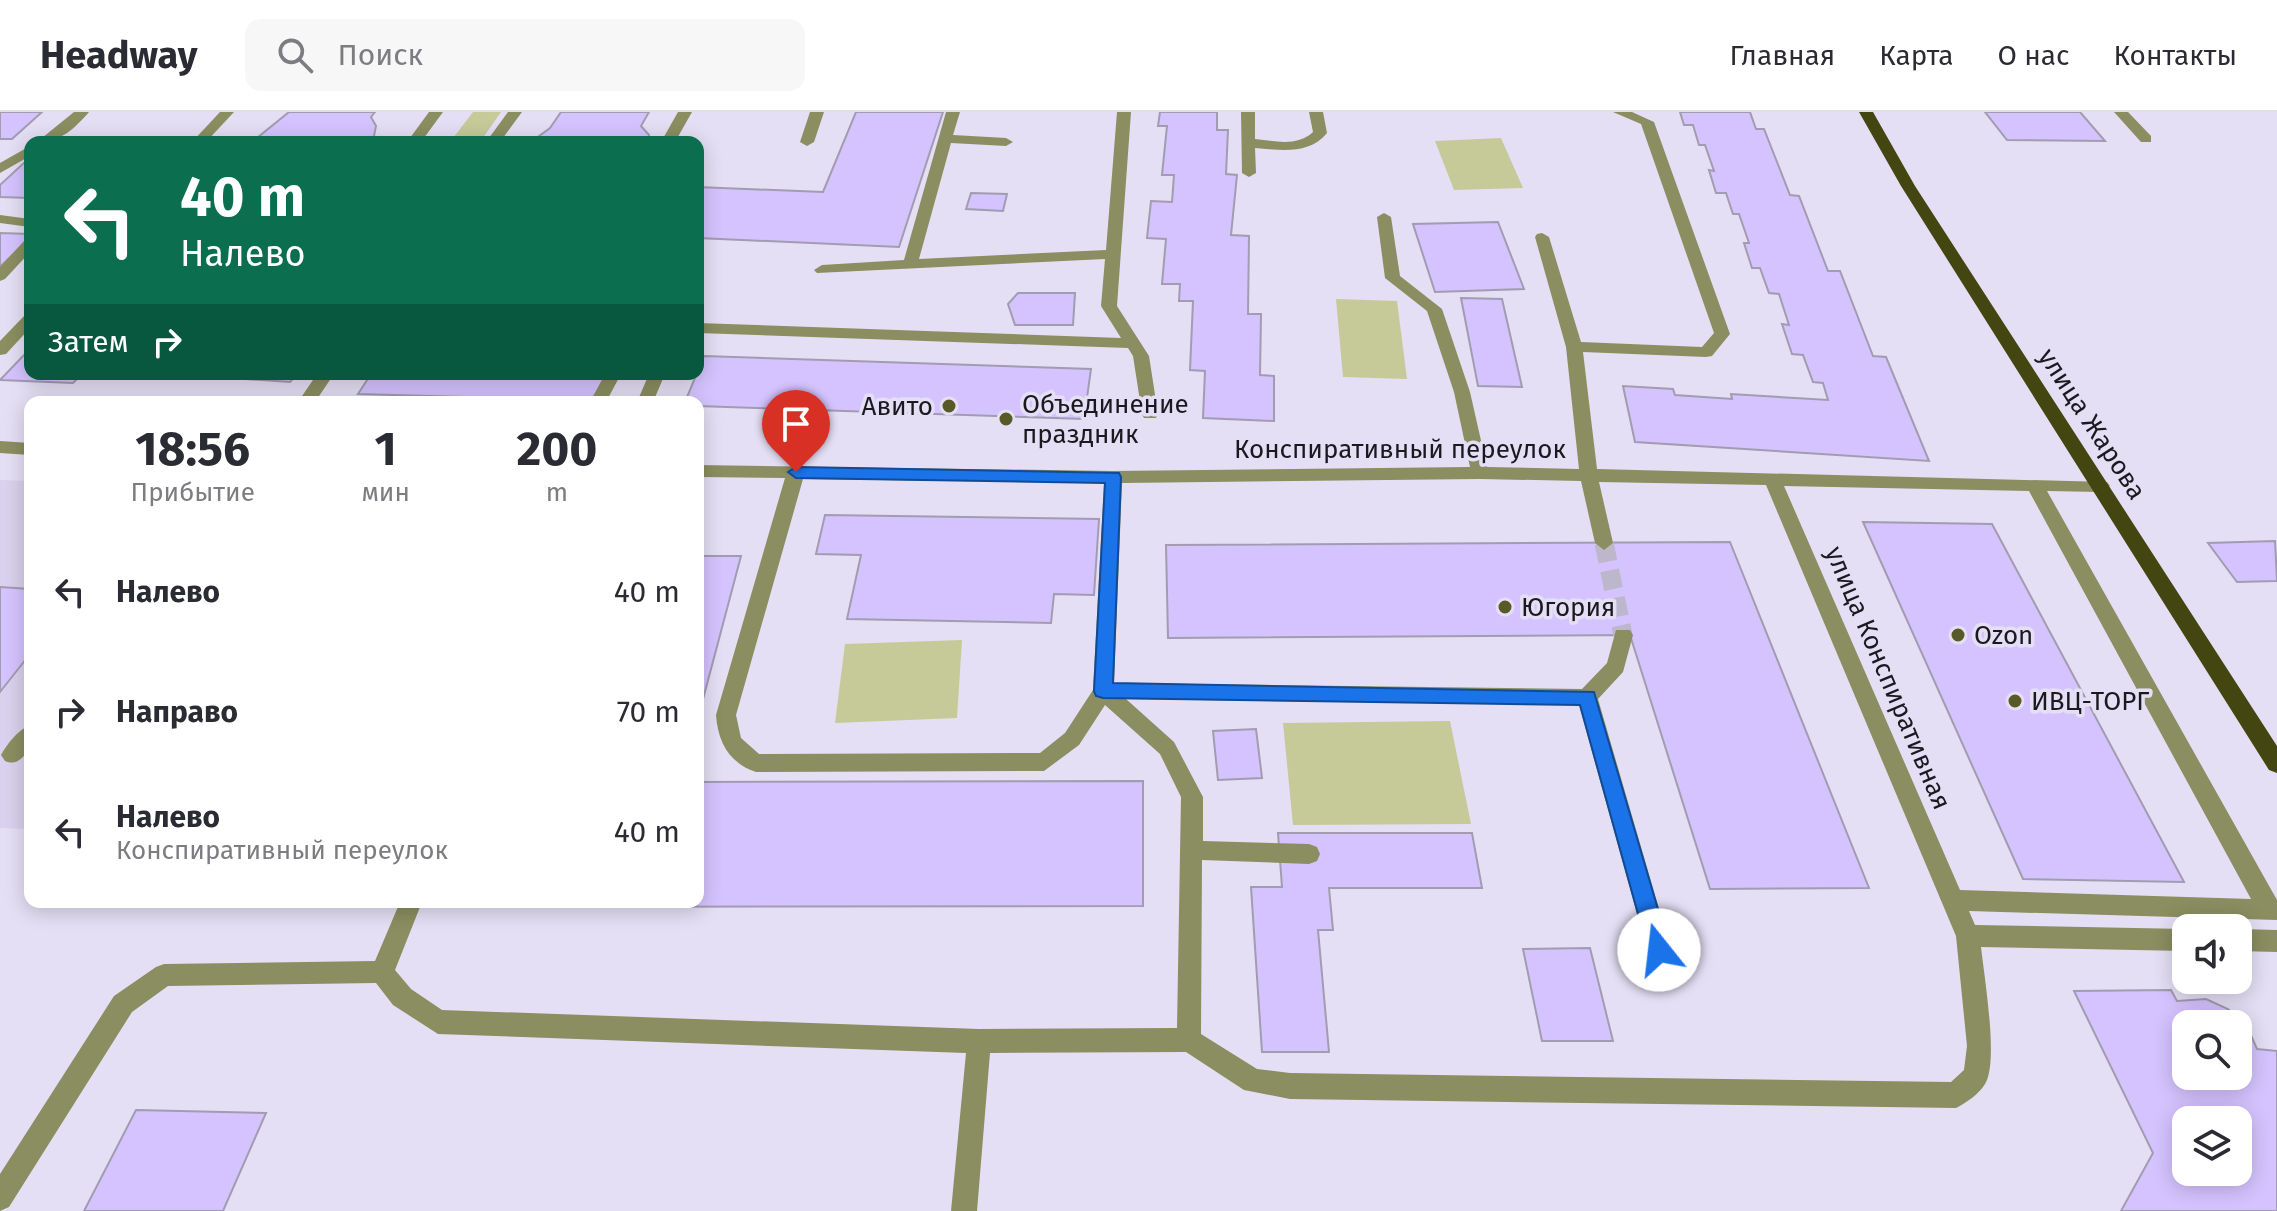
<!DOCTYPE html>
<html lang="ru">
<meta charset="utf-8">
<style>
body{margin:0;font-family:"Fira Sans",sans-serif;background:#f7f7f7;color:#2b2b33;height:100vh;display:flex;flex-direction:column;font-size:30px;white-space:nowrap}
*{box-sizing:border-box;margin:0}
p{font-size:26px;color:#7c7c81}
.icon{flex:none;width:44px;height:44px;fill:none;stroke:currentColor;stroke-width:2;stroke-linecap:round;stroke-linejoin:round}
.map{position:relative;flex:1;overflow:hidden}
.details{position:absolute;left:24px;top:284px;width:680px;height:512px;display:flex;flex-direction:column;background:#fff;border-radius:16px;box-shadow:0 4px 20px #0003}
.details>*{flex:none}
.hud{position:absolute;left:24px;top:24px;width:680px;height:244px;border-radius:16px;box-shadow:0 4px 20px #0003;background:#0b6e4f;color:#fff;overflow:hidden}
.buttons{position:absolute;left:2172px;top:802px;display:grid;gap:16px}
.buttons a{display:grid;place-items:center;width:80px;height:80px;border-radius:16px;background:#fff;box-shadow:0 4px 20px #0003;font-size:40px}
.pin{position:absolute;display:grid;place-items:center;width:68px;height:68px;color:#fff;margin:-82px -34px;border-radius:50% 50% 50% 0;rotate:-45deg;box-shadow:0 0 8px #0007}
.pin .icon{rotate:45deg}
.me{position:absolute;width:88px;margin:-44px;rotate:344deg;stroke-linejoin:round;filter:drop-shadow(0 0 6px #0008)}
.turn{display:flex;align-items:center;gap:28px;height:168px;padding:0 24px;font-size:36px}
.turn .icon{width:104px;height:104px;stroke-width:2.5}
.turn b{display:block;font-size:56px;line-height:68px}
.then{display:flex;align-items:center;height:76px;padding:0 24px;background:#0003;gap:16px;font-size:30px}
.eta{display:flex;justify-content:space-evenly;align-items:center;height:136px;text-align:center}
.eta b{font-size:48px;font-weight:700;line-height:56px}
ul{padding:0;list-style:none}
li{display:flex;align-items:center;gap:24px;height:120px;padding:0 24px}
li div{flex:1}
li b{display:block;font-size:30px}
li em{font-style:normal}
header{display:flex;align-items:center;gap:48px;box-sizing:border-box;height:112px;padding:0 40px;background:#fff;border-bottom:2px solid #e1e1e2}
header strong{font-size:38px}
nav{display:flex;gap:44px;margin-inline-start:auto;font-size:28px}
.search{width:560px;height:72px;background:#f7f7f7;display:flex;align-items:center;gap:20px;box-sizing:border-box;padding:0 28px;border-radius:16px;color:#7c7c81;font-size:30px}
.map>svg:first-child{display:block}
</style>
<header>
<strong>Headway</strong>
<div class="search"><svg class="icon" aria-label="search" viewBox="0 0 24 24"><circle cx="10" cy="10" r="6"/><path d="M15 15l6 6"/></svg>Поиск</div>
<nav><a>Главная</a><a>Карта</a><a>О нас</a><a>Контакты</a></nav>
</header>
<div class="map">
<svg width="2277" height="1099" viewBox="0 0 2277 1099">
<rect width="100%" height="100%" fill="#e4dff4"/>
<path fill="#d9d1ed" d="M0,368l30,1 -1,348 -29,-1z"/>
<g fill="#c6ca99">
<path d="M473,0h28l-21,30h-30z"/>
<path d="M1501,26l22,50 -69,2 -19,-49z"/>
<path d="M1336,187l61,2 10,78 -64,-2z"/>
<path d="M962,528l-5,78 -122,5 10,-79z"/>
<path d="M1450,609l21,103 -178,1 -10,-102z"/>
</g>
<g fill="#d5c3ff" stroke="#a29cb0" stroke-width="2" fill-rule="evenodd">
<path d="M0,0h42l-30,27h-12z"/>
<path d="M289,0h86l-4,5 5,9 -2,10 -6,6h-116z"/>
<path d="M561,0h88l-8,14 8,9v7h-118l19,-14z"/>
<path d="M856,0h87l-44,135 -201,-9v-51l125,5z"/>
<path d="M1160,0h57v18h11l-2,44 11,1 -6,60 18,1 -1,78h13l-1,61 14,1v45l-71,-3 2,-47 -15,-1 3,-69h-14l1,-17h-18l4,-45 -19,-1 4,-37 21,1 2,-27h-12l5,-49h-9z"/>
<path d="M1680,0h70l6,17h8l26,66 9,1 29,75h12l33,85 13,1 43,104 -294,-19 -12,-56 50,3 2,6 57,4 -1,-5 97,6 -5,-17 -10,-1 -10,-27 -11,-1 -10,-30 7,1 -10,-31 -10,-1 -9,-25h-8l-8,-25h5l-10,-29h-6l-7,-21h-10l-7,-23 5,1 -9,-26h-6l-6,-20h-9z"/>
<path d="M1985,0h95l25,29 -98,-1z"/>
<path d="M26,49h4v37l-30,-1v-12z"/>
<path d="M971,81l36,1 -4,17 -37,-2z"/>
<path d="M1498,110l26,67 -89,3 -22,-68z"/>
<path d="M0,121l30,1v4l-30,29z"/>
<path d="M1018,181h57l-2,32h-58l-7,-21z"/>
<path d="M1461,186l41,1 20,88 -44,-1z"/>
<path d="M24,243l6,1v18h52l-9,9 -73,-3z"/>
<path d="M704,244l387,13 -7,50 -386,-13v-4h-13z"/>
<path d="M175,262h122l-7,8z"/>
<path d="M371,262h245l-13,27 -245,-7z"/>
<path d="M825,403l274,4 -5,76 -40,-1 -3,29 -204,-4 14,-64 -45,-1z"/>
<path d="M1863,410l129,2 192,358 -161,-3z"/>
<path d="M2275,429l2,40 -40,1 -29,-39z"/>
<path d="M1730,430l139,346 -159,1 -80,-254 -462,3 -2,-93z"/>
<path d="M698,444h43l-43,162z"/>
<path d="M0,475l30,2v65l-30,38z"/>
<path d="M1256,617l6,49 -44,2 -5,-49z"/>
<path d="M1143,669v125l-655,1 2,-5h208v-120z"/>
<path d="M1278,721h194l10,55h-153l4,42h-15l11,122h-67l-11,-165h31z"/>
<path d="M1590,836l23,93h-71l-19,-92z"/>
<path d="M2171,878l6,11 29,-2 22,10 19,17 10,23 20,2v160h-156l32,-58 -79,-162zM2186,912h52v52h-52zM2186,1008h52v52h-52z"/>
<path d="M136,998l130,3 -43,98h-139z"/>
</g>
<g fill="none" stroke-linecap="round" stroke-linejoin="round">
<path stroke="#bcb7ca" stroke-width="19" stroke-dasharray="19 9" stroke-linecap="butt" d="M1604,431l19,92"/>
<g fill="#8a8e60" fill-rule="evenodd">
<path d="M74,0h15c-15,17 -28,30 -52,30z"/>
<path d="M220,0h14l-28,30h-14z"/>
<path d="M429,0h14l-22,30h-14z"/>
<path d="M508,0h14l-22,30h-14z"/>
<path d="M678,0h14l-17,30h-14z"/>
<path d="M810,0h14l-10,30 -7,4 -7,-4z"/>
<path d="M946,0h14l-7,23 53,3 7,4 -7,4 -55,-3 -32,116 187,-9 11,-138h14l-14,194 32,50 9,58 -2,4h-12l-2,-4 -9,-58 -5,-8 -430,-15v-10l423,15 -20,-32 4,-47 -288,14 -3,-3 8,-5 82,-5z"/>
<path d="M1241,0h14v27c20,2 42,8 58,-7l-4,-20h14l4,21c-18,22 -46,17 -72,15l1,25 -7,4 -7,-4z"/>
<path d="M1613,0h19l22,10 76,212 -18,22 -6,1 -123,-5 14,117 510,13 3,4 -9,6 -54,-1 230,409v20l-308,-9 6,14 211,4v22l-205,-4c3,28 18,116 4,137 -6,10 -19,19 -29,24l-666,-9 -46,-9 -58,-38 -196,1 -13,158h-26l15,-158 -528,-19 -45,-29 -17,-22 -208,3 -36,26 -123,195 -9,4v-37l114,-178 42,-29 8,-3 211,-3 25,-59h22l-27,68 16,19 31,21 537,19 198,-1 4,-231 -21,-43 -55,-49 -26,40 -35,26 -288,1c-27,-9 -38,-30 -40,-57l69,-237 -87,-1v-12l415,6 357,-4 -16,-75 -27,-81 -42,-33 -8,-61 7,-4 7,4 9,59 42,33 28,83 17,75 92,2 -13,-122 -31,-110 2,-3 5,-1 7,4 32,105 121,5 12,-14 -73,-209zM803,367l301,4 -11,207 -28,43 -25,20 -281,1 -18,-16 -5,-23zM1480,367l101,2 14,62 9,7 9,-7 -14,-61 167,3 190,451 11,110 -3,24 -13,12 -661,-9 -33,-4 -56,-35 1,-174 107,4 8,-3 3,-7 -3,-7 -8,-3 -106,-3v-44l-29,-55 -48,-43 453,6 68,245 4,8 8,3 8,-3 4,-8 -73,-251 25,-27 10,-37 -3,-5h-14l-9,33 -25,26 -468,-6 8,-200zM1784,374l245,5 222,408 -291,-9z"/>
<path d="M2114,0h14l23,24v6h-10z"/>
<path d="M30,34v10l-30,17v-10z"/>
<path d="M0,103l30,4v8l-30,-4z"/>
<path d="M30,127v13l-25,27 -5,2v-14l25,-27z"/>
<path d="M30,202v14l-24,26 -6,1v-14l24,-25z"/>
<path d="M317,262h17l-19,28h-17z"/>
<path d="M605,262h16l-15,28h-16z"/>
<path d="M649,262h16l-12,28h-16z"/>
<path d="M0,329l30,2v12l-30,-2z"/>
<path d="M30,613v24c-8,9 -13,17 -25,12l-4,-6c6,-11 17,-25 29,-30z"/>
<path d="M2238,817l39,1v22l-39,-1z"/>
</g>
<path fill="#444611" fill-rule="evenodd" d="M1859,0h14l42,74 362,560v27l-8,-3 -368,-584z"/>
</g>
<path fill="#1a73e8" stroke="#114b97" stroke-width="2" d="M796,355l323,6 2,4 -8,206 481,9 76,258 -3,7 -8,3 -8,-3 -3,-7 -68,-245 -477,-7 -7,-2 -2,-5 11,-208 -309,-5 -8,-6z"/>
<g fill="#575a27" stroke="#e4dff4" stroke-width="3">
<circle cx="949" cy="294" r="8"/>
<circle cx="1006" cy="307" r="8"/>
<circle cx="1505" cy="495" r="8"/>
<circle cx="1958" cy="523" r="8"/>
<circle cx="2015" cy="589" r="8"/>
</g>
<g text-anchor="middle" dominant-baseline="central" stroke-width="7" stroke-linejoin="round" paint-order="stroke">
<g font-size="26" fill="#1b1920" stroke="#e4dff4" text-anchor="start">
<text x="1022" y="292">Объединение<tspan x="1022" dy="30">праздник</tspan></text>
<text x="933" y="294" text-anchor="end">Авито</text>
<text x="1521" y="495">Югория</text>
<text x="1974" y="523">Ozon</text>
<text x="2031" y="589">ИВЦ-ТОРГ</text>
</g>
<g font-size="26" fill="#1b1920" stroke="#e4dff4">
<text transform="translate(2092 312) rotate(57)">улица Жарова</text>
<text x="1400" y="337">Конспиративный переулок</text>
<text transform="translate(1888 566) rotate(67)">улица Конспиративная</text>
</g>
</g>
</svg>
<div class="buttons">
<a><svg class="icon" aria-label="sound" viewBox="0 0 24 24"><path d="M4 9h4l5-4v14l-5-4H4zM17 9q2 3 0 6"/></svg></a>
<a><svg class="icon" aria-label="search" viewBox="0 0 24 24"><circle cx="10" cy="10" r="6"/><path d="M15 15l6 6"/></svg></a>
<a><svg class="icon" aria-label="layers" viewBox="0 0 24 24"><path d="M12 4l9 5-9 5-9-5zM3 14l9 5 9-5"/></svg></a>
</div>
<div class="pin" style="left:796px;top:360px;background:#d93025"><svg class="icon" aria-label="arrive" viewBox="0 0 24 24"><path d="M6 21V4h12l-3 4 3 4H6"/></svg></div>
<svg class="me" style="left:1659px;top:838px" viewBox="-20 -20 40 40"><circle r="19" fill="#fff"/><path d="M0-13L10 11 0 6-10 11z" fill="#1a73e8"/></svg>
<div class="hud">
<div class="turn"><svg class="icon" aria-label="left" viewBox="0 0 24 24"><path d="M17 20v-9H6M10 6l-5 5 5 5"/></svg><div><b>40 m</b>Налево</div></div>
<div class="then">Затем<svg class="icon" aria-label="right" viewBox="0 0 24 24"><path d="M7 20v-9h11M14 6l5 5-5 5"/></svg></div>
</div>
<section class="details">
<div class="eta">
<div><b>18:56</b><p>Прибытие</p></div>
<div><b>1</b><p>мин</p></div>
<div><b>200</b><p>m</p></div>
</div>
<ul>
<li><svg class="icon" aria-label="left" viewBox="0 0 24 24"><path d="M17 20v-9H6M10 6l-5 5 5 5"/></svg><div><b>Налево</b></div><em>40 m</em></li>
<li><svg class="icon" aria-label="right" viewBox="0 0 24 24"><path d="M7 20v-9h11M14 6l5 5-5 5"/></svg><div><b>Направо</b></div><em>70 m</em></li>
<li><svg class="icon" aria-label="left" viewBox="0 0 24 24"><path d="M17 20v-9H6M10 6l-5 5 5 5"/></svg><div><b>Налево</b><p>Конспиративный переулок</p></div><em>40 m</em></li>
</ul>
</section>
</div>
